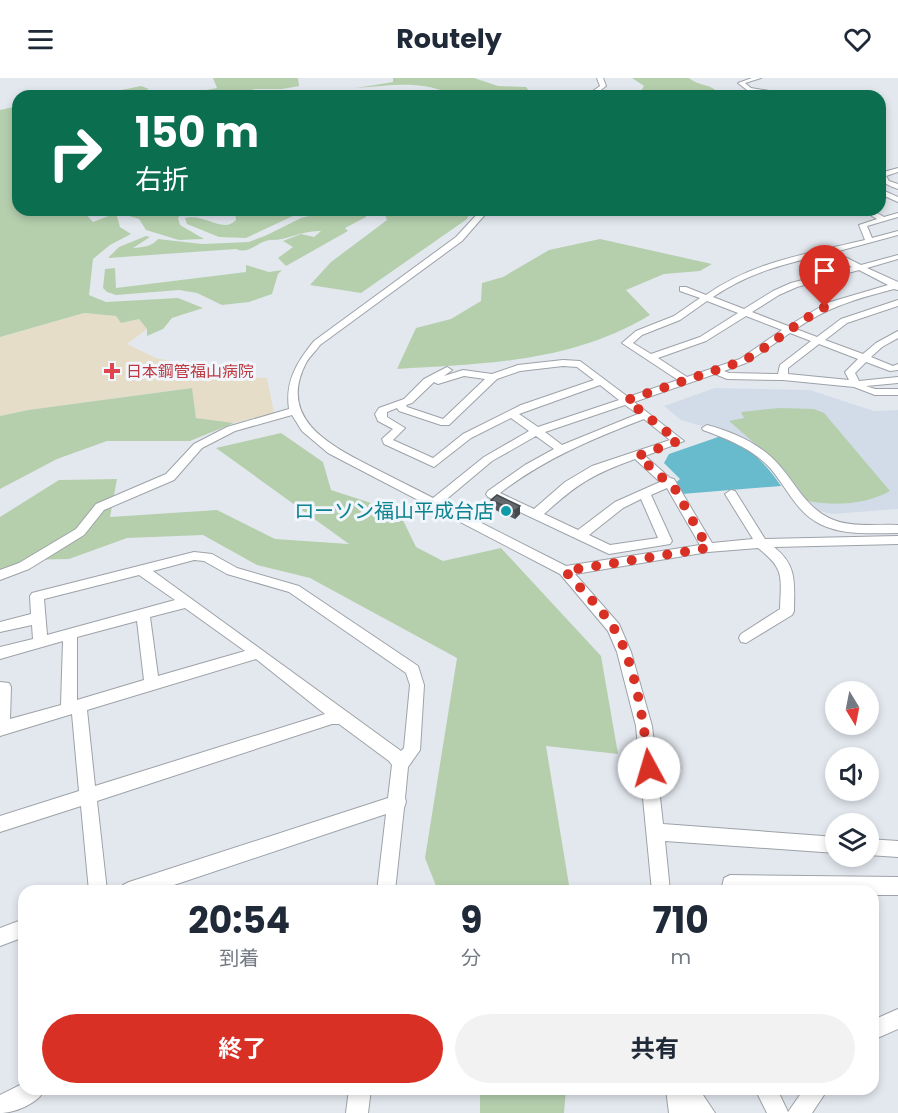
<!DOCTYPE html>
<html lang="ja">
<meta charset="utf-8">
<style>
body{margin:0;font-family:Poppins,"Noto Sans JP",sans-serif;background:#f2f2f3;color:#1f2937;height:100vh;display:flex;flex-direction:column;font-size:22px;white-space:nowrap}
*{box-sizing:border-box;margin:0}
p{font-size:20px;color:#747a83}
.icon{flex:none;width:33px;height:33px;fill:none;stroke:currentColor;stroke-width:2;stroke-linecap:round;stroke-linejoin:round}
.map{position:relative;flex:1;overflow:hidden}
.drawer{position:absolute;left:18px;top:807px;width:861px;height:210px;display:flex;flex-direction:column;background:#fff;border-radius:18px;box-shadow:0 3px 9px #0003}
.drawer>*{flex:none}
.guide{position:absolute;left:12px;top:12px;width:874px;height:126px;border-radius:18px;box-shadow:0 3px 9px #0003;background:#0b6e4f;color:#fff;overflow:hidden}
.needle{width:39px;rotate:170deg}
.controls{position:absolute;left:825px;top:603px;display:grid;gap:12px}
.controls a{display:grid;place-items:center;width:54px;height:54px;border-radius:50%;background:#fff;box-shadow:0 3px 9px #0003;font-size:30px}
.pin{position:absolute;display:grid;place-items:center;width:51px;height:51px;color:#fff;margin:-62px -26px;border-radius:50% 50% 50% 0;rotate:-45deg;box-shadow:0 0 6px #0007}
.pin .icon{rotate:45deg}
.me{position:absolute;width:66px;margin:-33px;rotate:354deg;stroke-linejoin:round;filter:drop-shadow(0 0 4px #0008)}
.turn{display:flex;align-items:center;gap:21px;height:126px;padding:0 24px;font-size:27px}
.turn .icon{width:78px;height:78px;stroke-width:2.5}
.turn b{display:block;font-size:42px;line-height:51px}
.eta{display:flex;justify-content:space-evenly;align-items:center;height:102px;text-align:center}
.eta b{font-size:36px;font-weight:700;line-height:42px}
.action{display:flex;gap:12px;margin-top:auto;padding:12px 24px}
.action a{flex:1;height:69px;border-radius:36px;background:#d93025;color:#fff;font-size:24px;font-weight:700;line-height:69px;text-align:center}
.action a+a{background:#f2f2f3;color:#1f2937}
header{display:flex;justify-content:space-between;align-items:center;height:78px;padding:0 24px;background:#fff;font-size:27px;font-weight:700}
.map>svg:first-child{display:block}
</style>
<header><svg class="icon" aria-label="menu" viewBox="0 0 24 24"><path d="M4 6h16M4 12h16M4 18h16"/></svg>Routely<svg class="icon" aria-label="heart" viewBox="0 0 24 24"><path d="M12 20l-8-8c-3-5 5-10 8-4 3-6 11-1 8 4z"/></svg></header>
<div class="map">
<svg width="898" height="1035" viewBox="0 0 898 1035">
<rect width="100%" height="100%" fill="#e3e8ef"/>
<path fill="#d2dce8" d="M715,310l95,2 64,21 24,-1v99l-66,5 -13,-3 -14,-8 -66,-66 -58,-17 -17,-14z"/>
<path fill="#e6ddc8" d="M84,235l32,3 5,7 18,-4 8,10 -20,15 29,14 44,9h26l-3,9 44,2 7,35 -40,10 -38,-5 -5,-30 -163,22 -28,6v-79z"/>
<g fill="#b5cfad">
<path d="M213,0h85l1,8 -17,3h-27l-28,7h-52l42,-8z"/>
<path d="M393,0h81l24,8 28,1 7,9h-86l1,-3c-30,-13 -60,-7 -92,-5l37,-6z"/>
<path d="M632,0h57c13,10 19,3 33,18h-84l6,-10z"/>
<path d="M141,8l8,3 -10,4 -84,3 15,-5h47z"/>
<path d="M18,28v104h64l11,12 23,-9 4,14 11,7 -21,11 -17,14 -4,36 17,7 72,-4 25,10 -31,10 -9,11 -16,7v-7l-8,-10 -18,4 -5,-7 -32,-3 -84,24v-227z"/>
<path d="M126,132h58l-6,8 2,7 24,14 -25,1 -33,-10 -7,-11 -13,-4z"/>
<path d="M235,132h80l-18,4 -51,24 -27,-1 -32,-13 -2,-6c20,-5 38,16 51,2z"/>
<path d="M334,132h32v7l-21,11 3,3 -62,35 -8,-8 15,-11 -10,-6 18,-7 13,3 7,-6c-18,-1 -33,9 -50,9 -14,1 -21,15 -35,9l-128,9 11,-11 27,-11 4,1 -17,11c10,-1 18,-1 25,-9l44,5 47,-2 18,-7 34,-17z"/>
<path d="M383,132h88l-4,9 -106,74 -51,-8 21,-23 56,-42z"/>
<path d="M600,161l112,25 -12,7 -36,3 -38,16 24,25c-78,47 -164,49 -253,54l19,-41 35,-9 30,-18 1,-18 21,-6 46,-27z"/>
<path d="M246,187l23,7 13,-2 -4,4 -6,20 -23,8 -27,3 -25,-12 -18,-3 -63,5 -9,-3 -4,-4 2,-19 10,-1 1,20 130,-16z"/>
<path d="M192,310l4,30 38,5 -44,18h-83l-50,18 -57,30v-73l28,-6z"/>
<path d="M779,330l35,1 10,4 66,78c-25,14 -55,15 -82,10l-25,-33 -54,-47 15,-3 -3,-6z"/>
<path d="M281,355l42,29 8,28 68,22 17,35 27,14 58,-13 100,108 17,98 -72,-8 24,145h-132l-13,-33 32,-200 -147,-80 -53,-13 -54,-30 -76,3 -58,21 -44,1 -25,13v-56l59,-37 58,-1 -7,38 107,-7 58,29 74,5 -133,-96z"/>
<path d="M480,1011h86l-2,24h-84z"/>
</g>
<path fill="#67bbcc" d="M721,358c26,7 45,28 60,50l-99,8 -8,-10 6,-5 -16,-16 5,-9z"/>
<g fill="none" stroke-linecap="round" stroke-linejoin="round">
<g stroke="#9da2a8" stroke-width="2">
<g id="minor">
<path d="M597,0h6l3,8 -13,10h-7l14,-10z"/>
<path d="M752,0h9l-16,5 6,5 30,5 -3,2 -31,-5 -9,-7z"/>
<path d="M898,90v4l-12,4 3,5 9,3v5c-8,-3 -18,-6 -18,-16z"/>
<path d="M880,111l18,8v5l-18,-8z"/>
<path d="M481,132h8l-27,31 -142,104c-4,6 -11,12 -14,18 -29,56 24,82 64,103 21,11 42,21 63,32l51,-41 45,-26 -18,-13 -40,20 -37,29 -50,-23 -2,-5 11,-10 -15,-8 -3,-7 4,-6 25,-9 20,-20 23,-12 5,3 -8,6 19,-6 29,4 26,-9 45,-5 17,1 48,36 50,-17 -56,-37 14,-12 38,-15 26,-18 -20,-7v-4h6l20,8c49,-34 101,-41 159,-55l-6,-15 18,-6 -15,-9h10l12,7 14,-4v4l-31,9 5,12 26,-7v4l-63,17 26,13 37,-10v4l-31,9 31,14v8l-4,-1c-35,9 -67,18 -98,40l21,8 24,-18 57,-19v6l-51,17 -22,17 38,14 13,-11 22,-12v7l-16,9 -11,10 22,9 5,-2v6l-8,1 -24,-9 -11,11 4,8 39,-4v6l-32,3 9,3h23v6h-23l-21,-8 -71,-7 -56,-1 -12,-5 -81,28 50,39 -39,15 25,22 4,1 38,64 41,-4 -28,-45 6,-4 4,1 30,48 133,-3v8l-124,3c24,19 20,37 20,64l-2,4 -46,28 -5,-1 -2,-4 2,-4 39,-25c1,-33 5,-40 -22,-61l-50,4 -133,22 44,50 12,28 21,74 11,98 173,13v16l-171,-12 5,50h-18l-16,-165 -19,-74 -9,-21 -48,-57 -232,-121 -26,-22 -10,-16 -57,16 -33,17 -28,32 -70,30 -20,25 -55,34 -29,11v-10l19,-7 57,-34 20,-25 70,-30 28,-30 33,-17 62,-18c-4,-28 8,-47 25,-68l142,-104zM827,176l25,13 -61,16 -18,8 -29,18 -31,-12c37,-25 71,-33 114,-43zM859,192l29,15 -61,18 -39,23 -36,-14 27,-17 18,-8zM707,223l31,12 -38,24 -49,17 -18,-11 9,-8 38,-15zM746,238l36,14 -42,29 -53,18 -29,-19 48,-17zM790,255l21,8 -31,24 -2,9 -49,-1 -5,-2 22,-8zM819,266l39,15 -13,13 4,8 -61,-6v-6zM563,288l14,1 17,13 -73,25 -58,29 -30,24 -40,-18 12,-12 -18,-11v-5l10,-4 2,3 42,14h8l48,-46 23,-8zM464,298l21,3 -42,40 -36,-12 -1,-2 6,-2 22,-21 4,2zM600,307l19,15 -81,27 -19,-13zM625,327l13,9 -76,31 -17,-13zM644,341l26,21 -78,26 -27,16 -31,27 -34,-16c44,-34 92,-54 144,-74zM536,358l18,13 -29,16 -37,26 -2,3 2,3 121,57 61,-10 2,-3 -21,-46 16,-7 33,57 -134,21 -124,-63 50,-42zM635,381l25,23 -45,20 -37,28 -34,-16c33,-30 49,-40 91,-55zM641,421l17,39 -48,7 -21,-10 34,-27z"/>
<path d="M707,347c26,7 54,19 72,40 16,18 27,42 50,53 20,10 47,6 69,7v8c-25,0 -54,3 -78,-9 -23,-11 -33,-36 -49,-55 -18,-20 -43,-30 -68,-39l-1,-2z"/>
<path d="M194,474l18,2 25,14 62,18 119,80 6,19 -4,65 -12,17 -3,31 1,4 -2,6 -9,83h-18l9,-77 -230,77h-36l3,-6 6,-3 259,-84 4,-33 -3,-4 -50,-37h-7l-235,77 10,90h-18l-8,-85 -81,26v-16l79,-25 -7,-77 -72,22v-54l9,1 2,4 -1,32 51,-14 2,-64 -63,18v-12l33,-8 -1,-14 -32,7v-10l31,-8 -1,-18 2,-3zM194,482l10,1 23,13 62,18 117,81 4,12 -6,63 -3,3 -248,-180zM139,497l36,25 -128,35 -3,-36zM185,530l60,43 -87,25 -8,-59zM137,543l7,59 -67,20v-63zM256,581l69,55 -230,72 -8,-76z"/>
<path d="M868,761l30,2v16l-30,-2z"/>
<path d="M730,797l168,2v18h-25v-4h-152l3,-13z"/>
<path d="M24,841v18l-24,9v-18z"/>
<path d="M898,931v20l-25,11v-20z"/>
<path d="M24,1005v6h21c-6,14 -30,24 -45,24v-18z"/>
<path d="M349,1011h22l-3,24h-22z"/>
<path d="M666,1011h33l16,24h-46z"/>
<path d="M755,1011h22l11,23 16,-23h24l-16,24h-45z"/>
</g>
</g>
<use href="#minor" fill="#fff" fill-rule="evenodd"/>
</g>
<path fill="#55595e" d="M497,417l23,19 -5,5 -24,-11v-8z"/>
<path fill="#45494c" d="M520,428v8l-5,5v-8z"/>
<path fill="#63686d" stroke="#45494c" stroke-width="1.5" d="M497,417l23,11 -5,5 -24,-11z"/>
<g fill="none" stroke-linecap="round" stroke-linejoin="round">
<path stroke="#d93025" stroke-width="10" stroke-dasharray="0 18" d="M649,690c-5,-42 -13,-106 -36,-141 -14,-21 -32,-38 -48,-56l143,-23 -33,-59 -37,-33 40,-15 -51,-41 116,-39c29,-16 53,-38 82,-54"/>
</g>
<path fill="#e0444e" stroke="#f0f6fc" stroke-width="2" d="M109 284h6v6h6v6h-6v6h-6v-6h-6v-6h6z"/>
<circle fill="#0f9aa8" stroke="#f0f6fc" stroke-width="2" cx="506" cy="433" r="6"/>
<g text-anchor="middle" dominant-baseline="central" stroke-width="6" stroke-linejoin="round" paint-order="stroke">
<g font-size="16" fill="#be3a42" stroke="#f0f6fc" text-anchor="start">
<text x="126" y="293">日本鋼管福山病院</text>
</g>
<g font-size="20" fill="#0d838f" stroke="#f0f6fc" text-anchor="end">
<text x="494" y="433">ローソン福山平成台店</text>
</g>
</g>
</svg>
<div class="controls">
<a><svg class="needle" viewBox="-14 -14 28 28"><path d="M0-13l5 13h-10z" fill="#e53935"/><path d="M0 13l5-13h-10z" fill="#747a83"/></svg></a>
<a><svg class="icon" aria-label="sound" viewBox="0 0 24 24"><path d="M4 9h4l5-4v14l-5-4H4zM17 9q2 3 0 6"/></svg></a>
<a><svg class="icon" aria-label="layers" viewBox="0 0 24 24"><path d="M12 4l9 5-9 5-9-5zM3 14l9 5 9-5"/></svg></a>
</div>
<div class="pin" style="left:825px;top:229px;background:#d93025"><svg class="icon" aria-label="arrive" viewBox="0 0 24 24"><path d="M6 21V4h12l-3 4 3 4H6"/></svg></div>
<svg class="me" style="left:649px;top:690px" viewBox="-20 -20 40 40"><circle r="19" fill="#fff"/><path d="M0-13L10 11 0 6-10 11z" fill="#d93025"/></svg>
<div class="guide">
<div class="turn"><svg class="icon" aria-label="right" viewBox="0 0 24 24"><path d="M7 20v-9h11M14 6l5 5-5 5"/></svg><div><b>150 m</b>右折</div></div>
</div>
<section class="drawer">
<div class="eta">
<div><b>20:54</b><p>到着</p></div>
<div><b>9</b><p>分</p></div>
<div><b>710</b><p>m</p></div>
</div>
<div class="action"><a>終了</a><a>共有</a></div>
</section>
</div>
